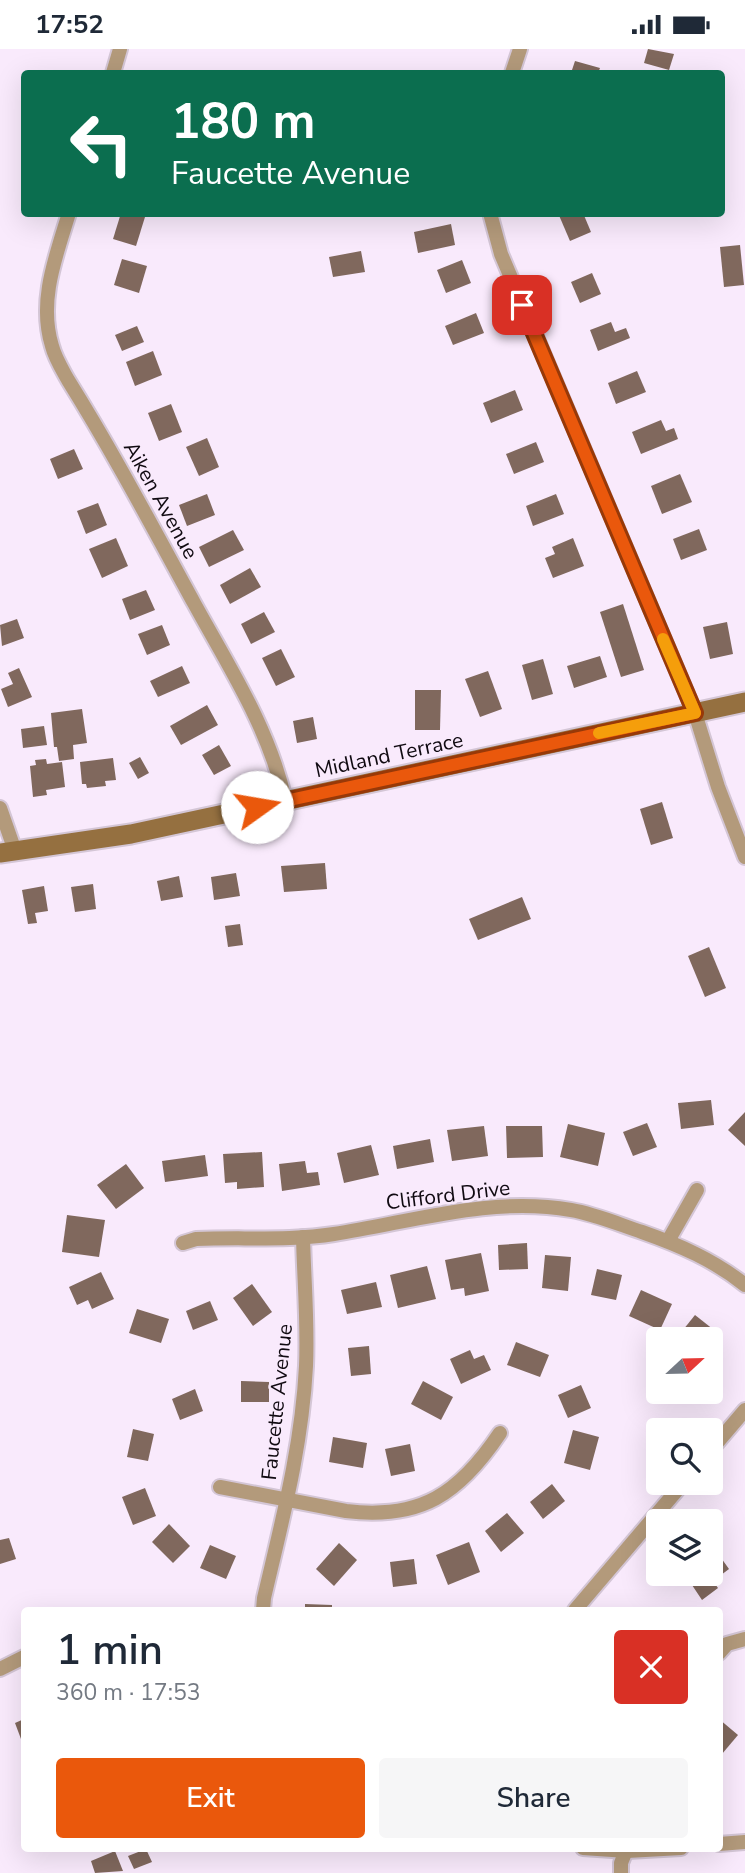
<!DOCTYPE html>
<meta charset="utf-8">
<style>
body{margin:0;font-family:"Nunito Sans",sans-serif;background:#f6f6f7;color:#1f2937;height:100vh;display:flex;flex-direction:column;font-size:26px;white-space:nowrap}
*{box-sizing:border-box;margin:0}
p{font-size:23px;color:#747a83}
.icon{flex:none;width:38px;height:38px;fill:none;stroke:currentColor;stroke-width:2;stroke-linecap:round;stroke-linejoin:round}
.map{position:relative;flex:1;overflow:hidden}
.sheet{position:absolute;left:21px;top:1558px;width:702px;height:245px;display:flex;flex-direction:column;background:#fff;border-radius:7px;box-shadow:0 7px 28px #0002}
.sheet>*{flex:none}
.banner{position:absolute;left:21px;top:21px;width:704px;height:147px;border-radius:7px;box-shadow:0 7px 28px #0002;background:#0b6e4f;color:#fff;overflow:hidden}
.needle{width:46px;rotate:68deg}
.controls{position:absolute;left:646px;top:1278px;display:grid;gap:14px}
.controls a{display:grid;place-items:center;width:77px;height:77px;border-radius:7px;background:#fff;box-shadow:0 7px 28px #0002;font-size:35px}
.pin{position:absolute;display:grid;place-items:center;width:60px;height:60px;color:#fff;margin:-30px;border-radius:14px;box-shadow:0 4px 10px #0006}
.me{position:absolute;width:77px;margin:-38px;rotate:77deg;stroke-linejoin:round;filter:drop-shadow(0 0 5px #0008)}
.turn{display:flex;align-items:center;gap:24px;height:147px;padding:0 35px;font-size:32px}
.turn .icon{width:91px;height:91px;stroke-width:2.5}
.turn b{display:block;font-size:49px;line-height:60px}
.round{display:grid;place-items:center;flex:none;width:74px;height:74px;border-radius:7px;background:#f6f6f7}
.head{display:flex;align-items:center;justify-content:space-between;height:119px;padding:0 35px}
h1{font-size:42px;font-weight:600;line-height:52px}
.cta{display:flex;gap:14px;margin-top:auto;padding:14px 35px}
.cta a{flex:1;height:80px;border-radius:7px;background:#ea580c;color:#fff;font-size:28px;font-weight:600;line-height:80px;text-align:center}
.cta a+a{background:#f6f6f7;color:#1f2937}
.status{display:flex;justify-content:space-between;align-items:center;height:49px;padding:0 35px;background:#fff;direction:ltr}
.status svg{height:19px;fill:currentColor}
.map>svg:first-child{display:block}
</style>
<div class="status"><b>17:52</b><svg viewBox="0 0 49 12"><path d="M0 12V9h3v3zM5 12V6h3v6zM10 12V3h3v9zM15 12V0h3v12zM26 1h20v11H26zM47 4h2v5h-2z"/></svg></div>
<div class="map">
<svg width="745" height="1824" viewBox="0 0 745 1824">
<rect width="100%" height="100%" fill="#f9eafc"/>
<g fill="#80685d">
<path d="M648,0l26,5 -5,16 -25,-7z"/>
<path d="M575,12l25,7 -2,5h-27z"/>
<path d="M121,164l24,4 -9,29 -23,-7z"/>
<path d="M558,164h25l8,19 -21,9z"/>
<path d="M451,175l4,21 -37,8 -4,-21z"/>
<path d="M740,196l4,40 -20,2 -4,-40z"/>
<path d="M361,202l4,21 -32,5 -4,-20z"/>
<path d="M122,210l25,7 -8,27 -25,-8z"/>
<path d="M462,211l9,23 -25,10 -9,-23z"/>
<path d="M592,224l9,21 -21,9 -9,-21z"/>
<path d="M476,264l8,20 -31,12 -8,-19z"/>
<path d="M611,273l4,10 11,-4 4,10 -32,13 -8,-21z"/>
<path d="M137,277l7,16 -22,9 -7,-16z"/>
<path d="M153,302l9,24 -27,11 -9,-24z"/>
<path d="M637,322l9,21 -30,12 -8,-21z"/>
<path d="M515,341l8,20 -32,13 -8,-20z"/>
<path d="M171,355l11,28 -23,9 -11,-28z"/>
<path d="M661,371l5,11 8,-3 4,11 -37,15 -9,-22z"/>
<path d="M207,389l12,29 -20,9 -13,-29z"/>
<path d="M536,393l8,20 -30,12 -8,-20z"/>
<path d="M74,400l9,20 -25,10 -8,-20z"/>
<path d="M680,425l12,28 -30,12 -11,-28z"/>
<path d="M207,445l8,21 -28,11 -8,-21z"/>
<path d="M556,445l8,20 -31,12 -7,-20z"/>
<path d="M98,454l9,22 -21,9 -9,-23z"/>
<path d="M699,480l8,21 -26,10 -8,-21z"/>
<path d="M233,481l11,20 -35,17 -10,-20z"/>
<path d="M116,489l12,28 -26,12 -13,-29z"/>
<path d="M573,489l11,28 -31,12 -8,-20 10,-4 -3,-7z"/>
<path d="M250,519l11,19 -31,17 -10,-19z"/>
<path d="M146,541l9,20 -25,10 -8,-21z"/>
<path d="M623,555l21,66 -23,7 -21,-65z"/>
<path d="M264,563l11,20 -24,12 -10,-20z"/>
<path d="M17,570l7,19 -22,8 -2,-21z"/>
<path d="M727,573l6,32 -23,5 -7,-32z"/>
<path d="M162,576l8,20 -23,10 -9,-21z"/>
<path d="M281,600l14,28 -19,9 -14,-28z"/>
<path d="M600,607l7,21 -33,11 -7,-22z"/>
<path d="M543,610l10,35 -21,6 -10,-35z"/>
<path d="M182,617l8,17 -32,14 -8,-16z"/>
<path d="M19,619l13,29 -24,10 -7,-18 12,-5 -5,-11z"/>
<path d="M488,622l14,38 -22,8 -15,-38z"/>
<path d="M415,641h26l-1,40h-25z"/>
<path d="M207,656l11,20 -37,20 -11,-19z"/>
<path d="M82,660l5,34 -14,2 1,14 -15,2 -2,-14h-3l-3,-34z"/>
<path d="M313,668l4,22 -20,4 -4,-22z"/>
<path d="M44,677l3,19 -24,3 -2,-19z"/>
<path d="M219,696l12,21 -17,9 -12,-20z"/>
<path d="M140,708l9,16 -11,6 -9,-16z"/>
<path d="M113,709l3,22 -11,1 1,5 -19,2 -1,-4h-4l-2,-22z"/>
<path d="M46,710l1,5 15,-2 3,25 -19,3 1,5 -14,2 -3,-31 6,-1 -1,-5z"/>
<path d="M662,753l11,36 -22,7 -11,-36z"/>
<path d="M325,814l2,26 -43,3 -3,-26z"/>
<path d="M236,824l4,23 -26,4 -3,-23z"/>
<path d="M179,827l4,21 -22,4 -4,-20z"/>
<path d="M93,835l3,25 -21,3 -4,-25z"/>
<path d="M44,837l4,25 -13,2 2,10 -9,1 -6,-34z"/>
<path d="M522,848l9,22 -53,21 -9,-21z"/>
<path d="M240,875l3,21 -15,2 -3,-21z"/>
<path d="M709,898l17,41 -21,9 -17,-41z"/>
<path d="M711,1051l3,25 -33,4 -3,-26z"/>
<path d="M745,1063v34l-17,-16z"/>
<path d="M647,1074l10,24 -24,9 -10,-24z"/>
<path d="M568,1075l37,9 -7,33 -38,-9z"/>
<path d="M484,1077l4,30 -36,5 -5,-31z"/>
<path d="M506,1077h36l1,31 -36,1z"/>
<path d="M430,1090l4,23 -37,7 -4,-23z"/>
<path d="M371,1096l8,30 -35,8 -7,-30z"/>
<path d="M262,1103l2,35 -27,2v-7l-12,1 -2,-29z"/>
<path d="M205,1106l3,21 -43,6 -3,-21z"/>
<path d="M305,1112l2,12 11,-1 2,13 -38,6 -3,-27z"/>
<path d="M126,1115l18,24 -28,21 -19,-24z"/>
<path d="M67,1166l38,5 -6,37 -37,-5z"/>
<path d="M527,1194l1,26 -29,1 -1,-25z"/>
<path d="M481,1204l8,38 -24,5 -1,-8 -13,2 -6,-30z"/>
<path d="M545,1206l26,2 -3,34 -26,-3z"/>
<path d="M427,1217l9,33 -38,9 -8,-33z"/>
<path d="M597,1220l25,6 -6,25 -25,-5z"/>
<path d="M101,1223l13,27 -22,10 -4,-9 -11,5 -8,-18z"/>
<path d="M376,1233l6,25 -35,7 -6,-24z"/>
<path d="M252,1235l20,28 -19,14 -20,-28z"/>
<path d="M641,1241l31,14 -12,26 -31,-14z"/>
<path d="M210,1252l8,19 -25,10 -7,-19z"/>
<path d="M137,1260l32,10 -8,24 -32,-10z"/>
<path d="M695,1266l19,15 -7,9h-23l-5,-4z"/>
<path d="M516,1293l33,13 -9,22 -33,-12z"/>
<path d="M369,1297l2,28 -20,2 -3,-28z"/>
<path d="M470,1301l4,9 10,-4 7,15 -30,14 -11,-25z"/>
<path d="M241,1332l28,1v20h-28z"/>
<path d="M423,1332l30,16 -12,23 -30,-16z"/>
<path d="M581,1336l10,23 -23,10 -10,-23z"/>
<path d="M195,1340l8,22 -23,9 -8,-21z"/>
<path d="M133,1380l21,5 -6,27 -21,-4z"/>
<path d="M573,1381l26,7 -9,33 -26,-7z"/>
<path d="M333,1388l34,6 -4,25 -34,-6z"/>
<path d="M410,1395l5,27 -24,5 -6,-27z"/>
<path d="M552,1435l13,17 -22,18 -13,-17z"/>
<path d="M145,1439l11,28 -23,9 -11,-28z"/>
<path d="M507,1464l17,20 -23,19 -16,-21z"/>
<path d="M169,1475l21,22 -17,17 -21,-21z"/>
<path d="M9,1489l7,21 -16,5v-24z"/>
<path d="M469,1493l11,30 -32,13 -12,-30z"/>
<path d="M339,1494l18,17 -23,26 -18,-17z"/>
<path d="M210,1496l26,11 -10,23 -26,-11z"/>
<path d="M714,1499l15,21 -16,12 5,7 -16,12 -18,-27h26v-23z"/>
<path d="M414,1510l3,25 -24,3 -3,-25z"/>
<path d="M305,1555l27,1v5h-27z"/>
<path d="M24,1670v18l-3,2 -6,-16z"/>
<path d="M719,1670l19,16 -16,19 -3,-2z"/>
<path d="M146,1800l6,13 -18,7 -6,-13z"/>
<path d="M115,1802l8,20 -28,2 -4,-12z"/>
</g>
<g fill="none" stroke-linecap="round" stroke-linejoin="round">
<g stroke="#d4c6d6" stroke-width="18">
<g id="street">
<path d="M113,24l7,-24"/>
<path d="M512,24l8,-24"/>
<path d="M69,164c-13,43 -31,88 -17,133 3,12 10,23 16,34 45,72 85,148 126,223 35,64 75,125 91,197"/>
<path d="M490,164l11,41 194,459 23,74 27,70"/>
<path d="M0,759l15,43"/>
<path d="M668,1192l29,-51"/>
<path d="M183,1194l13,-4c46,-2 93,2 138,-5 78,-12 157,-38 237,-24 24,4 47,14 71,22 37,13 72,28 103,53"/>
<path d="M710,1402l35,-41"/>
<path d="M220,1438l126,24c75,9 113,-17 154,-78"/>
<path d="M263,1561l1,-12c18,-77 38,-152 42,-232 2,-43 -2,-86 -3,-129"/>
<path d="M575,1561l109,-128"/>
<path d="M719,1604l8,-9 18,-5"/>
<path d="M0,1620l24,-12"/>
<path d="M719,1795l26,-2"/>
<path d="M583,1799l44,3 54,-3"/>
<path d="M621,1824v-10l6,-15"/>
</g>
</g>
<g stroke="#d4c6d6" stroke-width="23">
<path id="secondary" d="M0,804l131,-19 614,-132"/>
</g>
<use href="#street" stroke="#b39a7b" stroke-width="14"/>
<use href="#secondary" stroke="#957040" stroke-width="19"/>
</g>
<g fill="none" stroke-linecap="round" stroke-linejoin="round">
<g stroke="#983908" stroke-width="18">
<path id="route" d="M257,758l438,-94 -173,-408"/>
</g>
<use href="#route" stroke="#ea580c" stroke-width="12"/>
<path stroke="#f59e0b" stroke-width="12" d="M599,684l96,-20 -32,-74"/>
</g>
<g text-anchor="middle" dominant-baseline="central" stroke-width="5" stroke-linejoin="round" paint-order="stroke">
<g font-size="21" fill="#100a11" stroke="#f9eafc">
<text transform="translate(161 451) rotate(61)">Aiken Avenue</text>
<text transform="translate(389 706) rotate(-12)">Midland Terrace</text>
<text transform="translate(448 1146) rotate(-7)">Clifford Drive</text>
<text transform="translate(277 1353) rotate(-84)">Faucette Avenue</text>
</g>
</g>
</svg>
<div class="controls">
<a><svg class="needle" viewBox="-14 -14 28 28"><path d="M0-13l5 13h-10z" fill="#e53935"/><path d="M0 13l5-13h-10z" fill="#747a83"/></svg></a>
<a><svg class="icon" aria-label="search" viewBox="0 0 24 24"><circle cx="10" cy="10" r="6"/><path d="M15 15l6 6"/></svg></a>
<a><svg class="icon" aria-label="layers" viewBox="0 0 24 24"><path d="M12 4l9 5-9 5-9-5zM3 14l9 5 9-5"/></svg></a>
</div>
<div class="pin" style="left:522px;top:256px;background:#d93025"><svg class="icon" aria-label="arrive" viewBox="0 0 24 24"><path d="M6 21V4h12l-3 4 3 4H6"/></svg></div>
<svg class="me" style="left:257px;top:758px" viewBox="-20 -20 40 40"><circle r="19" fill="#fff"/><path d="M0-13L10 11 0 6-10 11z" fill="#ea580c"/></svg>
<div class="banner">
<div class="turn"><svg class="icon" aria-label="left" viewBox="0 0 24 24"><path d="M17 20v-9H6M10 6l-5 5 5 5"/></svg><div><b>180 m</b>Faucette Avenue</div></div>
</div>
<section class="sheet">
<div class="head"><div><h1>1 min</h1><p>360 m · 17:53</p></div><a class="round" style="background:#d93025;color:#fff"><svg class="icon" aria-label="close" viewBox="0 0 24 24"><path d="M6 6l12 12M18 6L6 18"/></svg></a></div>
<div class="cta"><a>Exit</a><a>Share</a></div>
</section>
</div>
